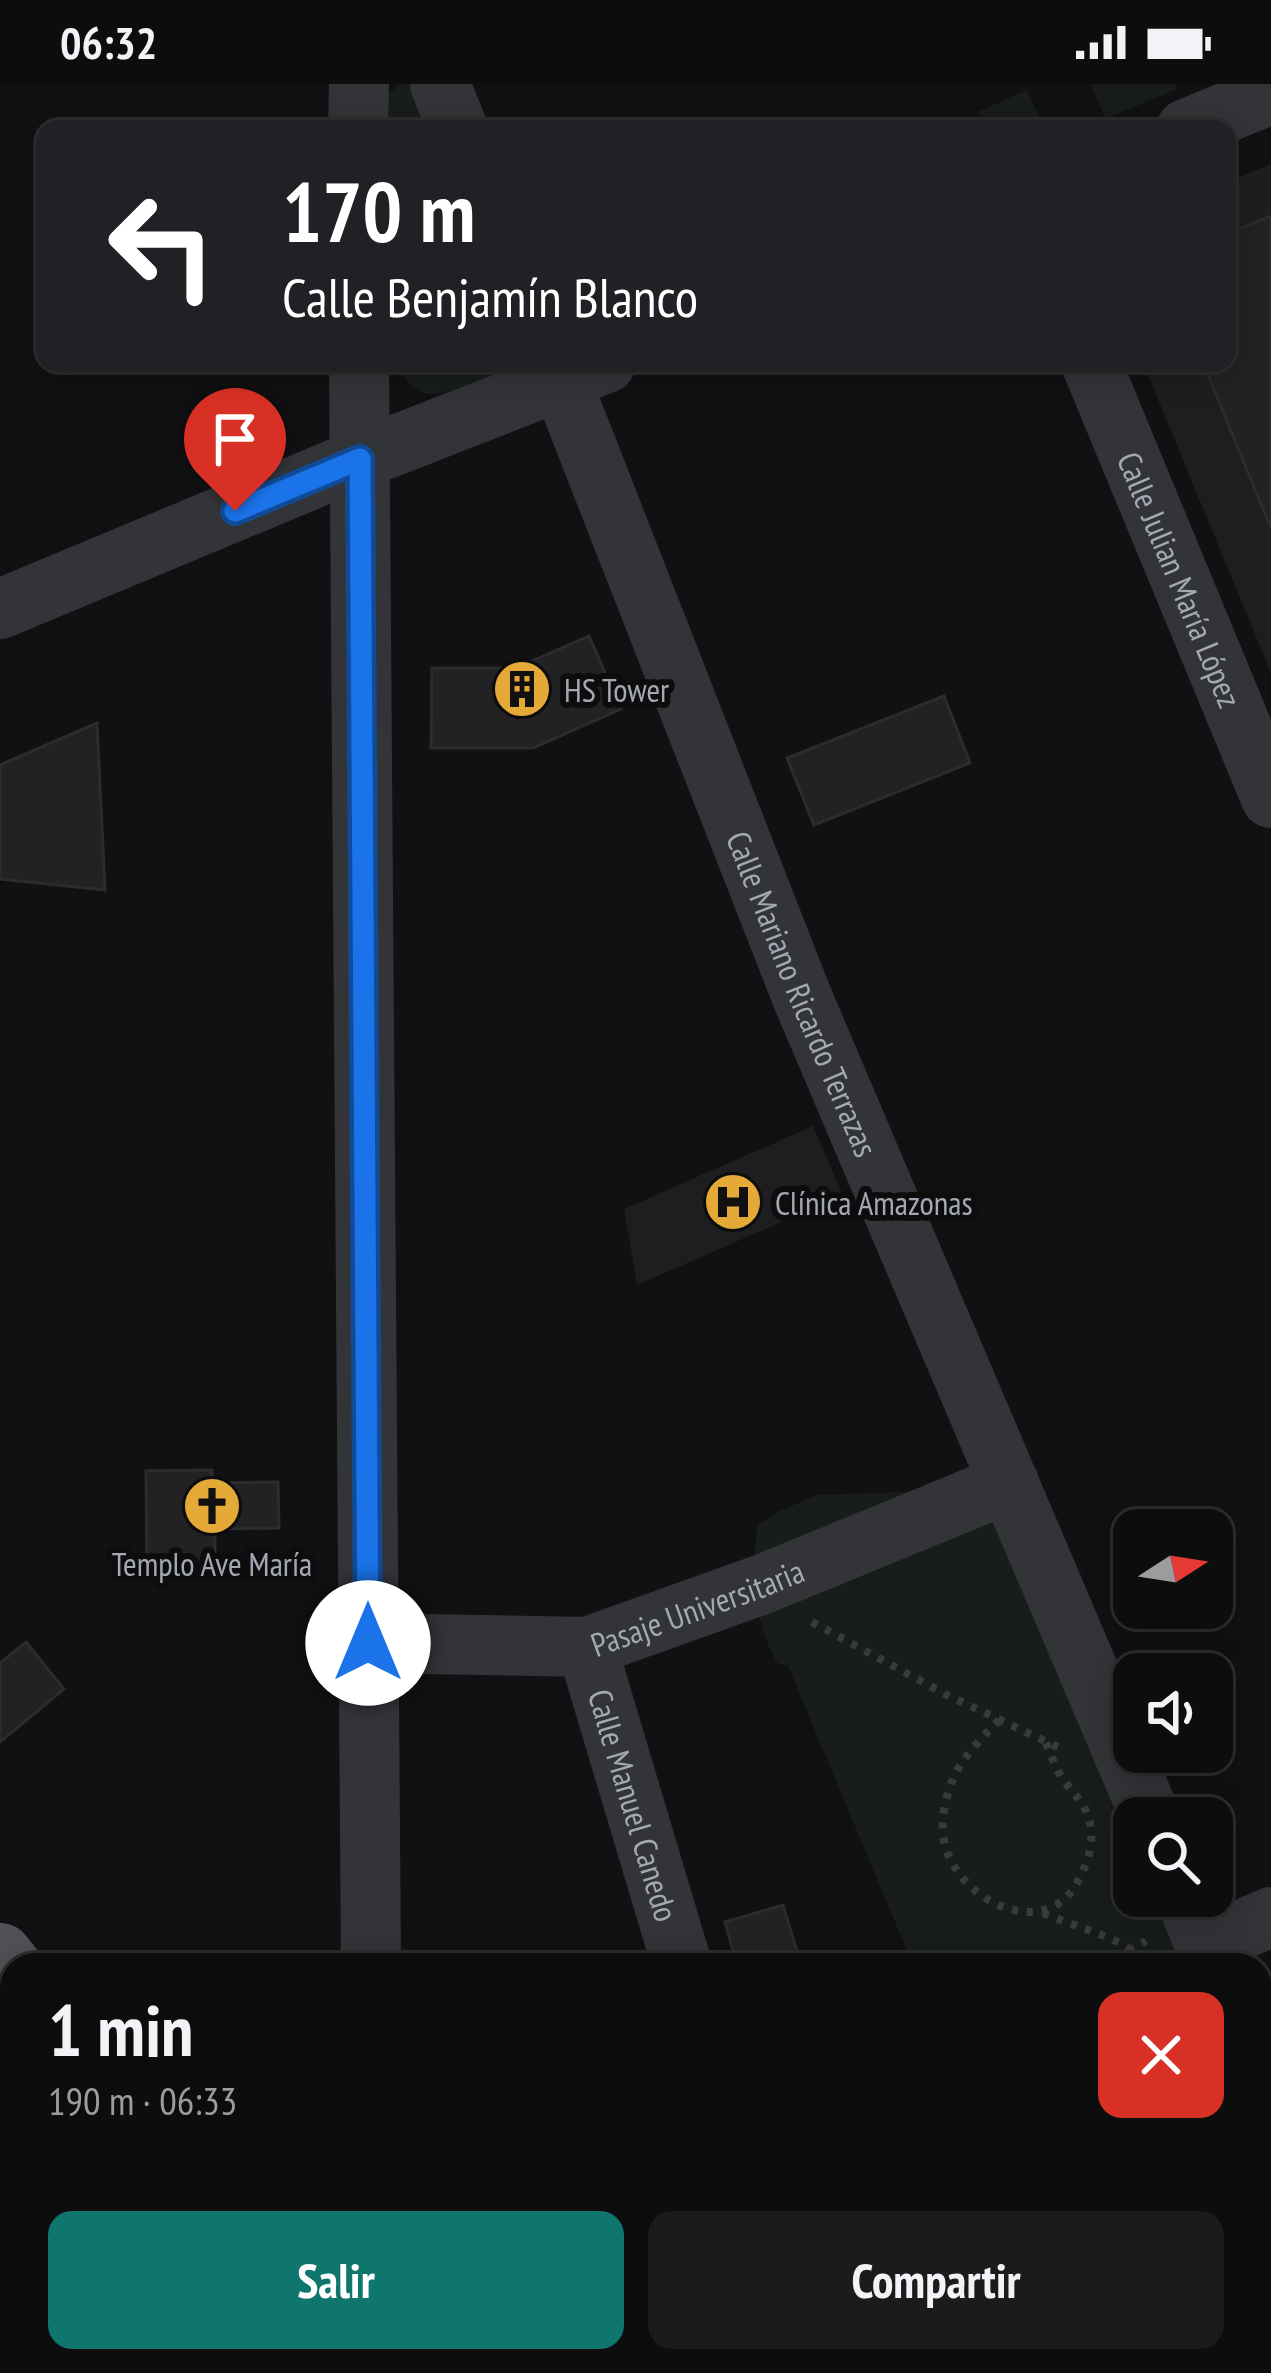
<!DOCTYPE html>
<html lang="es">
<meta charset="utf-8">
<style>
body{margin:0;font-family:"PT Sans Narrow",sans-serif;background:#1b1b1c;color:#f1f3f6;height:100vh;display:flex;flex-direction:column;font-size:45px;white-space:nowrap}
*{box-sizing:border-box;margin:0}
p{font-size:39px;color:#9a9c9e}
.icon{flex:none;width:66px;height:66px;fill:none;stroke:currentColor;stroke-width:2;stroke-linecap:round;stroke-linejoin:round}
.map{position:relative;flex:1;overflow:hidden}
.sheet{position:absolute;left:0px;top:1869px;width:1272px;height:420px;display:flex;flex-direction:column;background:#0d0d0e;border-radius:36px 36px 0 0;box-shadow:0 6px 30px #0003,0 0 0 3px #2d2d2e}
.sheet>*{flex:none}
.top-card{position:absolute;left:36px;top:36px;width:1200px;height:252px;border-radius:24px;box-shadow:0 6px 30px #0003,0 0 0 3px #2d2d2e;background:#202124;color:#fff;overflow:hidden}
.needle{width:78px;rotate:78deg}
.buttons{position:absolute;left:1113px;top:1425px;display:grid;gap:24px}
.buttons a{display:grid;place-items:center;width:120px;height:120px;border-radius:24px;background:#0d0d0e;box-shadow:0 6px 30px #0003,0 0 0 3px #2d2d2e;font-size:60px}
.pin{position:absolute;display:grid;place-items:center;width:102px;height:102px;color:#fff;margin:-123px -51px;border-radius:50% 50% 50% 0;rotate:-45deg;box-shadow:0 0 12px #0007}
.pin .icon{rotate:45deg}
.me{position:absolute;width:132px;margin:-66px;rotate:0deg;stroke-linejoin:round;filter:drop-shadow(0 0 9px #0008)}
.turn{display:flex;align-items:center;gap:42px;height:252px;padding:0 48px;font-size:54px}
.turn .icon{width:156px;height:156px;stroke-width:2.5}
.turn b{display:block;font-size:84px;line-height:102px}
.round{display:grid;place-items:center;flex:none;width:126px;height:126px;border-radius:24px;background:#1b1b1c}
.head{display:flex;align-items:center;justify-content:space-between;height:204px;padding:0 48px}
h1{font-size:72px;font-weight:800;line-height:90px}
.cta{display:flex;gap:24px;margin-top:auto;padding:24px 48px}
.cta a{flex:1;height:138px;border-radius:24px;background:#0f766e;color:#fff;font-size:48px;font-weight:800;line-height:138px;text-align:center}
.cta a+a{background:#1b1b1c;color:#f1f3f6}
.status{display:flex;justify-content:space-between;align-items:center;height:84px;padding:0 60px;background:#0d0d0e;direction:ltr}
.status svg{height:33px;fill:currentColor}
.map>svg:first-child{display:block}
</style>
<div class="status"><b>06:32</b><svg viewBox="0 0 49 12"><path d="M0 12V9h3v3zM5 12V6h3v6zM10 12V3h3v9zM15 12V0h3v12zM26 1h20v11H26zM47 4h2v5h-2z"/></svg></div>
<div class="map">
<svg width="1271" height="2289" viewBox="0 0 1271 2289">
<rect width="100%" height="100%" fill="#111113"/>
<g fill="#1e1e20">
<path d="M1271,80v509l-128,-310h84v-181z"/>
<path d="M813,1042l30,69 -206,90 -13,-76z"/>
</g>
<g fill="#181d19">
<path d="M399,0h14l23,45h-47l-1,-34z"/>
<path d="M1091,0h84l2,5 -72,30z"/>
<path d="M1027,6l18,39h-60l-7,-17z"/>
<path d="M396,279h115c-12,13 -74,38 -90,29 -12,-6 -19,-18 -25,-29z"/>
<path d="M935,1407l61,8 138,321v76h39l28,69h-288l-125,-299 -10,-2c-25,-41 -26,-91 -21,-138l21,-14 39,-17z"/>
<path d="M1260,2051l11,27v211h-187l-5,-12h181z"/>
</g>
<g fill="#222224" stroke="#2c2c2f" stroke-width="3">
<path d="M1271,132v310h-1l-67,-163h24v-129z"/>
<path d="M589,552l32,73 -88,39h-102l1,-80h84z"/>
<path d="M944,612l26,67 -156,62 -27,-67z"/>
<path d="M97,639l8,167 -105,-11v-114z"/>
<path d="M212,1386v13l66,-1 1,46 -64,1v48l-68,1 -1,-107z"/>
<path d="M26,1558l38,47 -64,53v-79z"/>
<path d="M783,1821l18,60h-64l-12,-43z"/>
</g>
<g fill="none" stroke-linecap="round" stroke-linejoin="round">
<g stroke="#393a3e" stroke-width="8" stroke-dasharray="6 9" stroke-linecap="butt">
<path d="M812,1538l133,72 121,57"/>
<path d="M999,1636c-16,17 -35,35 -45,57 -8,17 -14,45 -10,63 10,59 101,105 134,41 9,-17 15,-34 13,-53 -3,-21 -14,-31 -26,-46 -9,-11 -14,-28 -20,-41"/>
<path d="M1043,1829c32,14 60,19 89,37"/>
<path d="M1122,1881l10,-15 14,-9"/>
<path d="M1260,2154l11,5"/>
<path d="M1260,2203l11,-37"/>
<path d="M1136,2277l19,12"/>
<path d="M1092,2288l24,-11"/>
<path d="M1241,2289l3,-12"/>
</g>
<g stroke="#333438" stroke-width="60">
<path d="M440,0l18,45"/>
<path d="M358,45l1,-45"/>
<path d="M1186,45l85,-35"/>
<path d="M359,279l12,1602"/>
<path id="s1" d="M554,279l248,634 349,821"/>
<path id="s2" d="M1091,279l180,435"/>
<path d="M0,525l360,-150 246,-96"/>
<path id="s3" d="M368,1559l219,4 176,-63 246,-101"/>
<path id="s4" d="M587,1563l95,318"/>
<path d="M1185,1812l28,69"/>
<path d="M1205,1861l66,-28"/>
<path d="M1260,1941l11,-5"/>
<path d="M1260,1995l11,26"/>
<path d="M836,2277l6,12"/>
</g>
<g stroke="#4f5156" stroke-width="66">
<path d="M0,1872l12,15"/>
<path d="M0,1992l12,14"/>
<path d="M239,2277l10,12"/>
<path d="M339,2277l10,12"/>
</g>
</g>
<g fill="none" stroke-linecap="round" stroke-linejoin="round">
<g stroke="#114b97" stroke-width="30">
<path id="route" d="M235,427l125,-52 8,1184"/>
</g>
<use href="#route" stroke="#1a73e8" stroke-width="21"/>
</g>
<defs>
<g id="building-disc" transform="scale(3)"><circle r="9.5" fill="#e5a937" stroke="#0d0d0e"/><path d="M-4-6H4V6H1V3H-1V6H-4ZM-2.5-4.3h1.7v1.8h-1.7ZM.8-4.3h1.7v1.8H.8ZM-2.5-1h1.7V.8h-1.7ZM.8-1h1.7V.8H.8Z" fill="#111"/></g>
<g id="hospital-disc" transform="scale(3)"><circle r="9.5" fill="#e5a937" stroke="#0d0d0e"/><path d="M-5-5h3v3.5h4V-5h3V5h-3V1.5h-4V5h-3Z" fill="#111"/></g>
<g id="church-disc" transform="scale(3)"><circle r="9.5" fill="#e5a937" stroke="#0d0d0e"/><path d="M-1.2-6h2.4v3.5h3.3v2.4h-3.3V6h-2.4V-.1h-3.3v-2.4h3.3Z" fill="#111"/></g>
</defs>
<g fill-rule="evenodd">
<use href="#building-disc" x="522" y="605"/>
<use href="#hospital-disc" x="733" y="1118"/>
<use href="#church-disc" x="212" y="1422"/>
</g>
<g text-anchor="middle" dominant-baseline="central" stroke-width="12" stroke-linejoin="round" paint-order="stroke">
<g font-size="33" fill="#a4a8b3" stroke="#0d0d0e">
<text stroke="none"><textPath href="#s2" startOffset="234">Calle Julian María López</textPath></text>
<text stroke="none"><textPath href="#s1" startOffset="678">Calle Mariano Ricardo Terrazas</textPath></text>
<text stroke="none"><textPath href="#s3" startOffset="336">Pasaje Universitaria</textPath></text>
<text stroke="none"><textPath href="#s4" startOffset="165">Calle Manuel Canedo</textPath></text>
</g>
<g font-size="33" fill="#a4a8b3" stroke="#0d0d0e" text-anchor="start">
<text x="564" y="605">HS Tower</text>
<text x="775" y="1118">Clínica Amazonas</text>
<text x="212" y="1479" text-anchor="middle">Templo Ave María</text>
</g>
</g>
</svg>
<div class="buttons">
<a><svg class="needle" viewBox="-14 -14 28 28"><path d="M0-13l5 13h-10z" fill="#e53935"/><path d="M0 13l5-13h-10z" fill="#9a9c9e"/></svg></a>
<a><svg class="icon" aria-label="sound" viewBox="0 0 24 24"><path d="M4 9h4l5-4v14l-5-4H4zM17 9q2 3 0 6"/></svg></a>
<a><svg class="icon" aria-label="search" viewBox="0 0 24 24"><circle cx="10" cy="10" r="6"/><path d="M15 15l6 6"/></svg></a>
</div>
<div class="pin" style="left:235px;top:427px;background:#d93025"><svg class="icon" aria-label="arrive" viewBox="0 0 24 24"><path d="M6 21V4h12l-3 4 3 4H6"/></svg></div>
<svg class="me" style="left:368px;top:1559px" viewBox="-20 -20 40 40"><circle r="19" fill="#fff"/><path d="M0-13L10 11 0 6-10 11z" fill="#1a73e8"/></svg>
<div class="top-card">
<div class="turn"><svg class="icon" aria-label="left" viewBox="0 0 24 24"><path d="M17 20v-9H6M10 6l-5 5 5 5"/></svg><div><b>170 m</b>Calle Benjamín Blanco</div></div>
</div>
<section class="sheet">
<div class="head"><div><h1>1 min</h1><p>190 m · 06:33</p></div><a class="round" style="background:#d93025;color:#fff"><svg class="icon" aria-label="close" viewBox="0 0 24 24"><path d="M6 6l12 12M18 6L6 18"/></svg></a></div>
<div class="cta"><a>Salir</a><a>Compartir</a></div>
</section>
</div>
